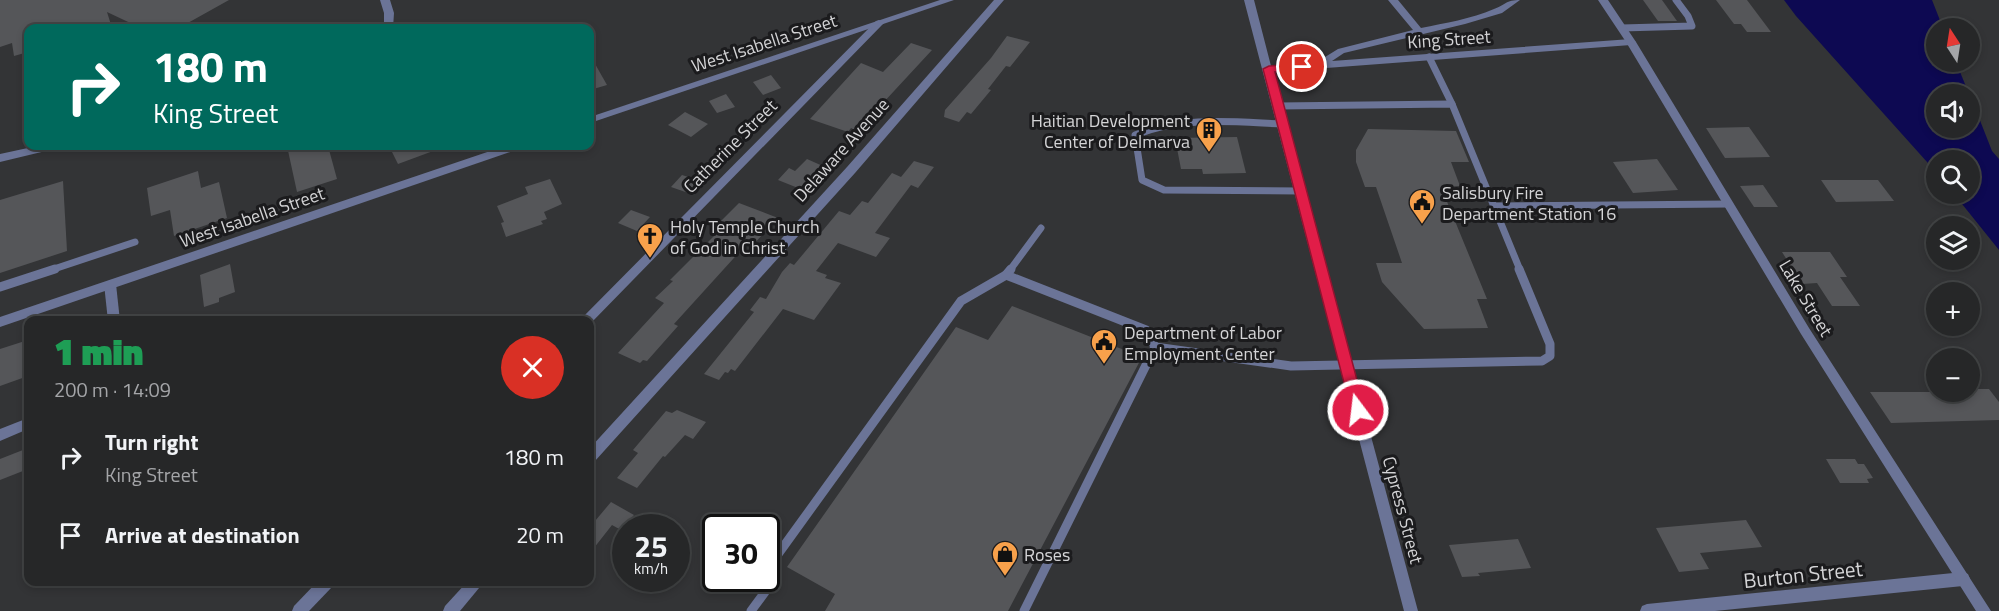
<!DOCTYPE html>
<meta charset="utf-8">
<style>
body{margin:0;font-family:"Titillium Web",sans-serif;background:#323334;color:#f1f3f6;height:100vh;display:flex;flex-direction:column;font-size:22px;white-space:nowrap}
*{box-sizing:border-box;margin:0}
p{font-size:20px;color:#a4a5a8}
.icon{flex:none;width:33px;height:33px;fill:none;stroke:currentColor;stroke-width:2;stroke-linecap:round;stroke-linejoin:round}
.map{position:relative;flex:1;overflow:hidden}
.details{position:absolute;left:24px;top:316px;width:570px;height:270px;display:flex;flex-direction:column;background:#262728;border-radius:12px;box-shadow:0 3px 9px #0003,0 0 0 2px #424445}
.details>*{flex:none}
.hud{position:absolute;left:24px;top:24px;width:570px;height:126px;border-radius:12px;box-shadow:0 3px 9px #0003,0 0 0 2px #424445;background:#00695c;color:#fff;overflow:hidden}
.needle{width:39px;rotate:348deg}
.fabs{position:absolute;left:1926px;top:18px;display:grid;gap:12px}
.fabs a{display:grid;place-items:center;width:54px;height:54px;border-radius:50%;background:#262728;box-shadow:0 3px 9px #0003,0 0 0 2px #424445;font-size:30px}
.speed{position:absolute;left:612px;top:514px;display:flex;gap:12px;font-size:30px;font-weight:700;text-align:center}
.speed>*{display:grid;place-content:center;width:78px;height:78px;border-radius:50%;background:#262728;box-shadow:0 3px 9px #0003,0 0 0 2px #424445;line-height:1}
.speed small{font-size:15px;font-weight:400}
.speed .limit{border:3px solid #111;border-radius:9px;background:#fff;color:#111}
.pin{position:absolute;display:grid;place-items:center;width:51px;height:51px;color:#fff;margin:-26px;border:3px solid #fff;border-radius:50%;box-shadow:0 2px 6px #0007}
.me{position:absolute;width:66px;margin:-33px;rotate:345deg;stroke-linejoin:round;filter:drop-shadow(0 0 4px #0008)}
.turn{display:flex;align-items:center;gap:21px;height:126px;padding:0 30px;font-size:27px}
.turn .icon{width:78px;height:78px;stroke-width:2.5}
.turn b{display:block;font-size:42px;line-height:51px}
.round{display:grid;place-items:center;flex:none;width:63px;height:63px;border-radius:32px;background:#323334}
.overview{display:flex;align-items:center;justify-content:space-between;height:102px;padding:0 30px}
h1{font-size:36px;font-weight:800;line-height:45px;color:#1e9e55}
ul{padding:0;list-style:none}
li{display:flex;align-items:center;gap:18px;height:78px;padding:0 30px}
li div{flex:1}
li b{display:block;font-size:22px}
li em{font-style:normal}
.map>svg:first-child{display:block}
</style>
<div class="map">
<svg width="1999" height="611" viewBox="0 0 1999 611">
<rect width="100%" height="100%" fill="#333436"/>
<path fill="#0d0952" d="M1784,0h148l11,28h-7v34h20l13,32h-33v34h34v-33l22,56 7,8v91l-45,-56h16v-34h-34v12l-140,-156z"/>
<g fill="#555659">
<path d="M0,0h229l-43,24 -5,-2 -12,6h-28l-34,-16 5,16h-84v24l-14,4 -2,-13 -12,4z"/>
<path d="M1643,0h19l15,21h-19z"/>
<path d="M1716,0h31l24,32h-24l-6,-8h-7z"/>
<path d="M1007,36l23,6 -20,25 -4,-1 -18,23 3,1 -20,24 -4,-2 -8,10 -15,-5 1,-7 46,-52z"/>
<path d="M911,43l21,7 -75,81 -6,-3 -3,4 -38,-13 51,-56 22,9z"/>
<path d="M590,55l17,30 -17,5z"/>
<path d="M771,75l10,13 -18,7 -10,-13z"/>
<path d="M726,94l9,13 -18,6 -8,-12z"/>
<path d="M685,112l23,12 -17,13 -23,-12z"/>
<path d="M1749,127l21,30 -45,1 -19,-30z"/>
<path d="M1368,129l88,2 13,31h-18l9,24 -19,1 46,112h-10l11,29 -64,1 -42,-47 -6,-19h26l-26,-76h-11l-9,-25v-12z"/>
<path d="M1237,137l9,36 -43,1 -1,-5h-21l-6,-31z"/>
<path d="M287,146h41l9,33 -40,13z"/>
<path d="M389,146h54l1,1 -46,17z"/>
<path d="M807,159l18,8 -22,23 -25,-10 11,-12 6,3z"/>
<path d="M1657,159l21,31 -45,3 -20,-31z"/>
<path d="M914,161l20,6 -16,21 -7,-3 -36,48 15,5 -14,19 -38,-14 -22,28 11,4 -2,3 16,5 -27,37 -31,-11 -48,62 -4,-2 -3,4 -3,-1 -6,8 -15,-6 50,-62 -4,-2 10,-13 6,2 16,-27 8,-9 4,2 45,-54 11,4 12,-14 6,2 24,-30 9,4z"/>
<path d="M198,171l3,17 18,-6 8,36 -53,18 -4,-26 -19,6 -4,-28z"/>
<path d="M682,175l19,6 4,3 -11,11 -23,-8z"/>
<path d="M550,179l12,25 -18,8 3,7 -6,2 2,3 -37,13 -5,-14 3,-1 -7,-16 31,-12 -3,-7z"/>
<path d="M1821,180h57l16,21 -58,1z"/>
<path d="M63,181l4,70 -67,22v-73z"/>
<path d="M1763,185l15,22h-24l-14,-21z"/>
<path d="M739,203l39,15 -27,29 -4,-2 -4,3 -69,76 4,2 -31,35 -4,-1 -3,3 -22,-10 46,-50 -9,-5 18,-17 -3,-1 48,-48 -6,-2z"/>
<path d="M631,210l19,7 -13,14 -19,-8z"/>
<path d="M1782,252h48l17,25h-7l20,29h-28l-15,-23 -15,1z"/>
<path d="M230,264l5,28 -16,6v4l-15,5 -4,-32z"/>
<path d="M1012,306l130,51 -134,254h-183l10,-17 -48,-27 169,-240 32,13z"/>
<path d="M28,340v36l-28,10v-37z"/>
<path d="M1970,389h19l10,13v18l-108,3 -21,-31h100z"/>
<path d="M677,410l29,12 -13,17 -8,-4 -20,22 -2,-1 -26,32 -20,-10 21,-25 -5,-3 33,-39 6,2z"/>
<path d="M28,448v21l-28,11v-21z"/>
<path d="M1826,459h29l3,5h6l9,14 -6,1 2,4h-29z"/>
<path d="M611,502l23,13 -13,15 -9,-5 -22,28v-26z"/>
<path d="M1746,520l16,27 -62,6 9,16 -30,3 -23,-44z"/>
<path d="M1518,539l13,29 -53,5 2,3 -18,1 -13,-32z"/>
</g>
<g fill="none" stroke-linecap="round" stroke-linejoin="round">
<g stroke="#6b7497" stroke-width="7">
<path d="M1622,28l70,-2 -4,-10 -12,-16"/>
<path d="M1429,57l23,47"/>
<path d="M1278,106l174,-2 68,166"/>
<path d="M1283,124c-50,-2 -100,-8 -148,11l7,45 22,10 137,1"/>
<path d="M1493,206l236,-2"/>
<path d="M51,270l84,-28"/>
<path d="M1010,270l31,-42"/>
</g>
<g stroke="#6b7497" stroke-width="9">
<path d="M1006,275l140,55 9,17"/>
<path d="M0,287l55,-18"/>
<path d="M751,611l14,-19 8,-31 188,-260 45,-26 5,-6"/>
<path d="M1024,611l131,-264 136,19 251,-5 8,-5v-12l-31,-75"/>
</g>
<g fill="#6b7497" fill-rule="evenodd">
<path d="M380,0h10l4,13 -1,15h-9v-15z"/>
<path d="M994,0h10l-149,173 -260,288 -5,2v-15l257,-281z"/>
<path d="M1244,0h10l17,66 46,-4 21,-13 75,-19 -25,-30h10l23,28c24,-5 50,-9 73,-19 11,-4 12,-9 26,-9l-18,13 -37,11 -121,29 -12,8 299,-22 5,3 -5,3 -358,27 145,539h-14z"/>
<path d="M879,20l5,3 -2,2 -292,299v-3h-11l297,-300z"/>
<path d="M37,146h18l-1,3 -54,13v-8z"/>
<path d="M110,280l6,4 4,37h-12l-4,-37z"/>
<path d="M28,418v11l-28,12v-12z"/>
<path d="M1963,572l5,2 2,5 -2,5 -5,2 -248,25h-75l2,-5 5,-2z"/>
<path d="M317,582h17l-2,5 -23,24h-17l2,-5z"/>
<path d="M467,582h17l-24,29h-17l2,-5z"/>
</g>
<g fill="#6b7497" fill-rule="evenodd">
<path d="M940,0h14l-364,123v-6z"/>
<path d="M1598,0h10l28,42 173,286 182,283h-15l-175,-277 -175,-292z"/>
<path d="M505,146h15l-1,3 -519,178v-10z"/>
</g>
</g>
<path fill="#e11d48" stroke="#92132f" stroke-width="1.5" d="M1302,63l5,4 -2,2 -30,3 90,338 -2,5h-10l-2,-5 -88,-341 6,-3z"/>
<defs>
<g id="building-pin" transform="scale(1.35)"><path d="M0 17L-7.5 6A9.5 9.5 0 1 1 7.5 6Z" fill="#f8a14b" stroke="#1b1b1d"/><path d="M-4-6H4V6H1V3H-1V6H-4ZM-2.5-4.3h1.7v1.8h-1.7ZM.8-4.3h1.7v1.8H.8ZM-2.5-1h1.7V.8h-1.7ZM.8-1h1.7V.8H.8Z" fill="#111"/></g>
<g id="civic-pin" transform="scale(1.35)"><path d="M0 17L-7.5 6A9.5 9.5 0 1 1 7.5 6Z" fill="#f8a14b" stroke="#1b1b1d"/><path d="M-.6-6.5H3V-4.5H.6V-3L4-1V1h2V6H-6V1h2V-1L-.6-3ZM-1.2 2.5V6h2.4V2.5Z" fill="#111"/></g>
<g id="church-pin" transform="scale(1.35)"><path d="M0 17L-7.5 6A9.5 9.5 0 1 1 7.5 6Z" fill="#f8a14b" stroke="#1b1b1d"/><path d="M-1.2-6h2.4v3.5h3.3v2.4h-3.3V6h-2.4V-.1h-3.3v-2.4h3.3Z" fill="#111"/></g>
<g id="shop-pin" transform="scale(1.35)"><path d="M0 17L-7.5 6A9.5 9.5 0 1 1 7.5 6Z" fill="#f8a14b" stroke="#1b1b1d"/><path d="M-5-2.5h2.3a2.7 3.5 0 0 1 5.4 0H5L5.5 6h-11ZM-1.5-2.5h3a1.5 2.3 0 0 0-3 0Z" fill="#111"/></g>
</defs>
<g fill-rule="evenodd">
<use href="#building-pin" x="1209" y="130"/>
<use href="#civic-pin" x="1422" y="202"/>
<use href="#church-pin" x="650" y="236"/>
<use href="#civic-pin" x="1104" y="342"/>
<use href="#shop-pin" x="1005" y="554"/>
</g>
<g text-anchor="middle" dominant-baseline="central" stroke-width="6" stroke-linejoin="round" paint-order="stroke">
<g font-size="18" fill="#d4d4d6" stroke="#1b1b1d">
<text transform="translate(1449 39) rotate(-4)">King Street</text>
<text transform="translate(764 43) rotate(-18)">West Isabella Street</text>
<text transform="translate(730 146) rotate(-45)">Catherine Street</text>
<text transform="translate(841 150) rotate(-48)">Delaware Avenue</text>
<text transform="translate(252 217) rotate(-19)">West Isabella Street</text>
<text transform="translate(1806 298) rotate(59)">Lake Street</text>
<text transform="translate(1403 510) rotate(75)">Cypress Street</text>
</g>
<g font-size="18" fill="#d4d4d6" stroke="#1b1b1d" text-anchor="start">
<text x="1190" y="120" text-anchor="end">Haitian Development<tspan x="1190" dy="21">Center of Delmarva</tspan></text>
<text x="1442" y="192">Salisbury Fire<tspan x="1442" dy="21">Department Station 16</tspan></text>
<text x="670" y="226">Holy Temple Church<tspan x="670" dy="21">of God in Christ</tspan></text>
<text x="1124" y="332">Department of Labor<tspan x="1124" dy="21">Employment Center</tspan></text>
<text x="1024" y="554">Roses</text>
</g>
<g font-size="21" fill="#d4d4d6" stroke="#1b1b1d">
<text transform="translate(1803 574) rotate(-6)">Burton Street</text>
</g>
</g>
</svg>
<div class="fabs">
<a><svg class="needle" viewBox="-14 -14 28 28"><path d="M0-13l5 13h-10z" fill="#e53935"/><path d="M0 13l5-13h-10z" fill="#a4a5a8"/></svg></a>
<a><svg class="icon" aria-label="sound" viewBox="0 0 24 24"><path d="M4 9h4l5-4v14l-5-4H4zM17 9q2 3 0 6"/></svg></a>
<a><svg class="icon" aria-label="search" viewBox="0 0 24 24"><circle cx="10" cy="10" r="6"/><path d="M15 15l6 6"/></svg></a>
<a><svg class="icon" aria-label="layers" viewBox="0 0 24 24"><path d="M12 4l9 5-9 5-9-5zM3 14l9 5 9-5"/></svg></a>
<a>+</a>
<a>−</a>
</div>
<div class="speed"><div>25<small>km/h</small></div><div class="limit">30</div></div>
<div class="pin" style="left:1302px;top:67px;background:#d93025"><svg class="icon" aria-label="arrive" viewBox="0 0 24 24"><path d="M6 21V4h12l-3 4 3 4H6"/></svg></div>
<svg class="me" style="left:1358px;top:410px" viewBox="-20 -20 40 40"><circle r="17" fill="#e11d48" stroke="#fff" stroke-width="3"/><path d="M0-11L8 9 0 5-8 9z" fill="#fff"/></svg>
<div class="hud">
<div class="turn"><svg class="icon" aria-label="right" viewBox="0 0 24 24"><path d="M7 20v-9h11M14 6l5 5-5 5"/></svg><div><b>180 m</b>King Street</div></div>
</div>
<section class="details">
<div class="overview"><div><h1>1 min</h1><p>200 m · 14:09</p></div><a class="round" style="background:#d93025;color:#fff"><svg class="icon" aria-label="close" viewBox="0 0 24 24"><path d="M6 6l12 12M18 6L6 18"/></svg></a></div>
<ul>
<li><svg class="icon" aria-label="right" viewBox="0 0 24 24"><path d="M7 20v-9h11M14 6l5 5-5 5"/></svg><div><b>Turn right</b><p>King Street</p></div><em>180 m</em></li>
<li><svg class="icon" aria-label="arrive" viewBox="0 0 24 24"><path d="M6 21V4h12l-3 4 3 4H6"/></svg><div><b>Arrive at destination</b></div><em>20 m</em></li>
</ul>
</section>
</div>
